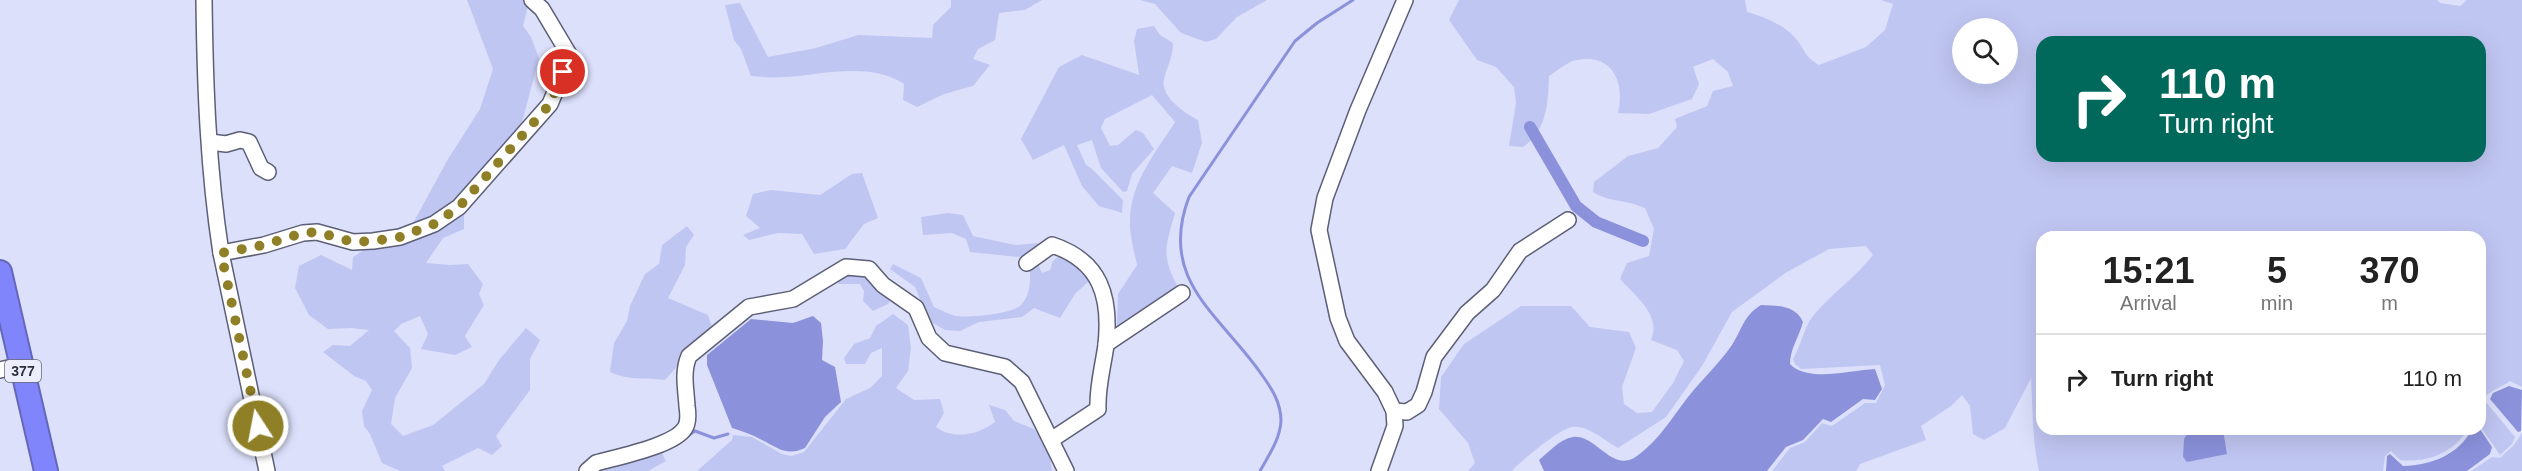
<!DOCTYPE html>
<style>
body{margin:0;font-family:Arial,sans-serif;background:#f2f2f2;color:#222;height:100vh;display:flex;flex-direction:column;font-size:22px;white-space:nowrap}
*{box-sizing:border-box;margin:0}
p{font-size:20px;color:#767676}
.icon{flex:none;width:33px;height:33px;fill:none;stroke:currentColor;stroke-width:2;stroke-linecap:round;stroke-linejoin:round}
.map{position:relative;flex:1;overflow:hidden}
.details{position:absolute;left:2036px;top:231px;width:450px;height:204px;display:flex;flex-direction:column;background:#fff;border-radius:18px;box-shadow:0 6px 24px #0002}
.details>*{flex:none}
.top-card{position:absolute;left:2036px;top:36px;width:450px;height:126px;border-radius:18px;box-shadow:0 6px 24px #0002;background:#00695c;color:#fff;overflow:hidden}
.controls{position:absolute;left:1952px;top:18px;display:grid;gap:12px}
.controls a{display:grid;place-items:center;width:66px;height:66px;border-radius:50%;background:#fff;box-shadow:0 6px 24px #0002;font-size:30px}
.pin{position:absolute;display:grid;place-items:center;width:51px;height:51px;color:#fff;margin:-26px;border:3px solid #fff;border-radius:50%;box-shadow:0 2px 6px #0007}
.me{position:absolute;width:66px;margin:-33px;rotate:349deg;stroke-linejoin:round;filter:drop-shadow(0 0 4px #0008)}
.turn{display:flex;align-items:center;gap:21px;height:126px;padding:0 24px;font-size:27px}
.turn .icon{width:78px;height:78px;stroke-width:2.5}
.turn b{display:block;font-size:42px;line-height:51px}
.eta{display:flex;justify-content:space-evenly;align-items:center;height:102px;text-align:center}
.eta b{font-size:36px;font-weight:600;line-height:42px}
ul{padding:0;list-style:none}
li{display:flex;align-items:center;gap:18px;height:90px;padding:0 24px;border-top:2px solid #e0e0e0}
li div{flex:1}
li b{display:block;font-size:22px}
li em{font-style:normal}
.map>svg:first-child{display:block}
</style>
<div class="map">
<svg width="2522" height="471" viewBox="0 0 2522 471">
<rect width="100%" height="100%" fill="#dce0fb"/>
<g fill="#c0c6f2" fill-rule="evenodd">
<path d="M467,0h58l3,6 -5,20 8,11 8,21 -19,72 -69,77 -39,18 36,-66 32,-50 13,-40z"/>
<path d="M951,0h91l-17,10 -26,3 -4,27 -17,9 -5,10 17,6 -17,21 -29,8 -27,13 -14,-7 1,-16c-34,-23 -83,-9 -120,-7 -11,1 -22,0 -33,-1l-10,-27 -7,-9 -9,-35 15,-2 28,54 48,-9 42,-13 74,3 1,-13 18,-18z"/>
<path d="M1140,0h127l-30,17 -21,22 -10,3 -25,-9 -26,-29z"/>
<path d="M1459,0h286l2,12c18,5 38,13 50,28 10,13 6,15 22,25l47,-18 19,-17 8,-26 -12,-4h556l3,3 20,3 7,-6h55v387l-12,-6c-7,6 -20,9 -25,16 -3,5 -4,14 -5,20v-180h-438v192h148l-6,10 43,15 -4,-25h245c-15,24 -40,34 -68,31l-9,-9 -6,5 -2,15h-344c-7,-31 -6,-61 -8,-93l-26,50 -21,12 -11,-6 -3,-28 -8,-11 -11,11 -30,20 5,14 -66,24 -4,7h-84l18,-23 15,-6 17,-19 10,3 33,-23h11l9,-18 -5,-20 -79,4 -6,-5 -2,-5c8,-13 11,-32 20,-43 18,-22 42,-38 60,-61l-7,-9 -37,3 -42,23 -55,40 -30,54 -36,51 -48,31c-12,-7 -32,-24 -46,-21 -13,2 -51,34 -60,44h-44l7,-8 -7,-20 -29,-34 2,-32 23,-33 57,-38h50l19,21 39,5 7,16 -14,39 2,17 13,9 15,-1 21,-29 11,-22 -7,-11 -26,-10c11,-25 -16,-44 -31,-61l7,-16 22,-7 5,-27 -9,-21c-20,-9 -34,-5 -52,-16l1,-10 34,-26 30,-8 19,-21 -2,-8 32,-13 6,-15 20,-5 -5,-14 -15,-13 -20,8 6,17 -7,15 -43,15 -31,-1c7,-30 -5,-60 -41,-53 -9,1 -20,11 -28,16 -1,27 -2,55 -26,71l-14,-1 7,-43 -2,-16 -18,-20 -19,-7 -28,-40zM1962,28h45v46h-45zM2042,42h438v114h-438z"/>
<path d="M1154,26l6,9 13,8c0,15 -6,23 -9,36 -4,18 21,34 34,41l4,23 -10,30 -20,-7 -19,27 22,20c-10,35 -14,43 4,76l-62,38 1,-33 19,-29c-3,-15 -8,-32 -7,-46 1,-37 26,-67 45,-97l-23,-27 -47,24 -4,9 9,18 8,-1 18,-15 7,3 11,16 -22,25 -5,17 -4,1 -22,-24 -9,-28 -15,5 9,20 6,4 31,31 -1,13 -23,-7 -17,-20 -18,-41 -31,15 -12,-21 38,-72 23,-12 57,20 -5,-34 3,-12z"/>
<path d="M862,173l16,45 -14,6 -19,25 -31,5 -12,-20 -24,-1 -29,7 -6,-5 17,-7 -14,-12 7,-22 18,-4 49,5 32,-21z"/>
<path d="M464,212v17l-21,9 -17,25 24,2 18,-1 15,20 -4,10 5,11 -19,31 7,11 -17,8 -34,-6 7,-15 -8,-18 -19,8 -7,7 16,17 2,20 -17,30 -4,26 12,12 30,-11 51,-41 15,-24 27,-32 14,12 -10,19v31l-34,46 6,10 -10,9 -14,-7 -36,18 3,5h-45l-18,-8 -12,-29 -6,-8 -2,-15 10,-21 -6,-9 -12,-5 -31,-24 10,-7 17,1 19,-16 -18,-2 -23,1 -19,-14 -14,-27 4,-22 22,-11 31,15 1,-13 11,-7 57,-12z"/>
<path d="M948,213l15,2 10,21 42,9 23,-2 2,3 -21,11 -49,-5 -4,-13 -14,-6 -29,2 -2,-18z"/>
<path d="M687,226l7,9 -8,12 -1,18 -17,33 40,17 4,12 -47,53c-21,-3 -35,1 -55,-8l4,-29 13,-22 3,-15 15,-32 14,-10 3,-19z"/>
<path d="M1059,256l16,5 14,20 -14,13 -15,24 -26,-10 -12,9 -43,5 -19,9 -15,-1 -16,-9 -14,-34 -25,-18 3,-5 28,14 13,29c7,3 15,7 22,9 13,2 57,-2 65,-11 10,-11 9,-24 9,-37l7,-6 5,11 8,-3 3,-9z"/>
<path d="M850,272h17l25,26 -4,6 -15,7 -10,-10 1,-10 -4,-7h-21l-3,-6z"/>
<path d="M893,314l15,11 3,23 -3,23 -12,17 18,12 26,-1 4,14 -8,14c18,13 42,8 59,-5l-6,-17 16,5 9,11 20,8 15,22 3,20h-355l35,-31 1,-5 19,2 30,17 9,2 13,-4 42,-53 24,-11 12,-12v-28l-11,5 -6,11h-19l-2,-6 10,-14 16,-6 6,-12z"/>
<path d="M2485,401l30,36 -3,7 -12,11 -20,-29z"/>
<path d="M2522,433v38h-51l21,-14 8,1 14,-13z"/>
<path d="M662,453l4,8 -18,10h-47z"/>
</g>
<g fill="#8b92db">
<path d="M1761,305c18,1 34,0 42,17 -4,15 -13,27 -13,42 18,19 61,6 85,5l7,20 -7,11 -12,-1 -32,23 -8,-3 -20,21 -17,7 -19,24h-223l-5,-11c10,-8 21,-21 34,-23 22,-3 38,34 61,21 24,-16 37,-39 54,-61 14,-18 31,-33 44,-52 10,-16 12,-30 29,-40z"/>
<path d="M813,316l8,7 2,18 -1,19 13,7 6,35 -16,15 -20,31c-19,9 -28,-1 -45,-9 -9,-5 -19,-8 -28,-11l-25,-63v-10l44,-36 42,4z"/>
<path d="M2509,386l13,4 -1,41 -3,1 -28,-33 3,-6z"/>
<path d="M2190,429h33l4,25 -40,8 -4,-5 1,-18z"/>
<path d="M2472,429h8l12,18 -2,7 -23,17h-81l1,-15 3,-2 13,12c28,-1 56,-11 69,-37z"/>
</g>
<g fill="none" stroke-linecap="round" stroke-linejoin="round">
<g stroke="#8b92db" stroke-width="3">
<path d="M686,437l9,-6 19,7 14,-4"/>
<path d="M1260,471c9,-16 20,-32 21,-50 0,-18 -9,-32 -19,-46 -41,-60 -105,-94 -73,-178l106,-156 22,-18 36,-23"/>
</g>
<path stroke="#8b92db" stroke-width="12" d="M1530,127l46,79 20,16 47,19"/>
<g stroke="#5c5f76" stroke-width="18">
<g id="minor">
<path d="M204,0c1,84 4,169 17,253l46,218"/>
<path d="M210,142l16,2 14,-4 9,2 12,26 7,4"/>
<path d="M221,253l43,-8 39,-12 14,-1 36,10 20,-1 27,-4 34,-13 25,-17 91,-103 20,-48 -28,-47 -10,-9"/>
<path d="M1027,263l25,-18c49,16 59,52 54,100 -3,22 -9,42 -8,64l-47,31"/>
<path d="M1106,344l76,-51"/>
<path d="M0,370l22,-5"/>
<path d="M1394,411l13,1 11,-7 6,-13 10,-35 33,-44 26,-23 27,-39 48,-31"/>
<path d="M587,471l9,-8c21,-6 78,-17 89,-35 4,-6 3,-15 2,-22 -1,-17 -5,-34 2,-50l60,-49 44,-8 53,-32 23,2 14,16 33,23 13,30 16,15 60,14 17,15 44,89"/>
<path d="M1379,471l16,-45 -1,-15 -9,-19 -38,-51 -9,-23 -19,-88 6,-32 33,-88 47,-110"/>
</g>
</g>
<g stroke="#6468b8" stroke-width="26">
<path id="highway" d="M0,272l46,199"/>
</g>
<use href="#minor" stroke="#fff" stroke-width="15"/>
<use href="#highway" stroke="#8085fc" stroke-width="22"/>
</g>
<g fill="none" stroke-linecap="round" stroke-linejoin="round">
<path stroke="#8f7f26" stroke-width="10" stroke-dasharray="0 18" d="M258,426l-37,-173 43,-8 39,-12 14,-1 36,10 20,-1 27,-4 34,-13 25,-17 91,-103 13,-32"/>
</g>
<g text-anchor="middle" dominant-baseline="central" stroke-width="4.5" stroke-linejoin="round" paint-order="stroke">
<rect fill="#eceefe" stroke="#686a76" stroke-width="1.5" x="5" y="360" width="36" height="22" rx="4.5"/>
<g font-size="14" font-weight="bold" fill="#2f313b">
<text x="23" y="371">377</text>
</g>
</g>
</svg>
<div class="controls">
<a><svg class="icon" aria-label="search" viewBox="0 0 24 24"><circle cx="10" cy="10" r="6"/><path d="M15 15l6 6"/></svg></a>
</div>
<div class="pin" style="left:563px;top:72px;background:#d93025"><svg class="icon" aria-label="arrive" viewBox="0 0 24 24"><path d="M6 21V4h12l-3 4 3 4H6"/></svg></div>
<svg class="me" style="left:258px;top:426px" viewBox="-20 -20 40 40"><circle r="17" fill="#8f7f26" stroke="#fff" stroke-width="3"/><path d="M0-11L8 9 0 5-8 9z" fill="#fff"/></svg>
<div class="top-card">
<div class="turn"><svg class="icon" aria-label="right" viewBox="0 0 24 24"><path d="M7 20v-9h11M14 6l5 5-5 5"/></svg><div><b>110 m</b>Turn right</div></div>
</div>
<section class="details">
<div class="eta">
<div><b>15:21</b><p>Arrival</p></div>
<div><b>5</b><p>min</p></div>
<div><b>370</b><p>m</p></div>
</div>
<ul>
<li><svg class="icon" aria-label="right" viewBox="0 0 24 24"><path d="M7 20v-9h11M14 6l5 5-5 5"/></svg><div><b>Turn right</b></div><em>110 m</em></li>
</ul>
</section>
</div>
